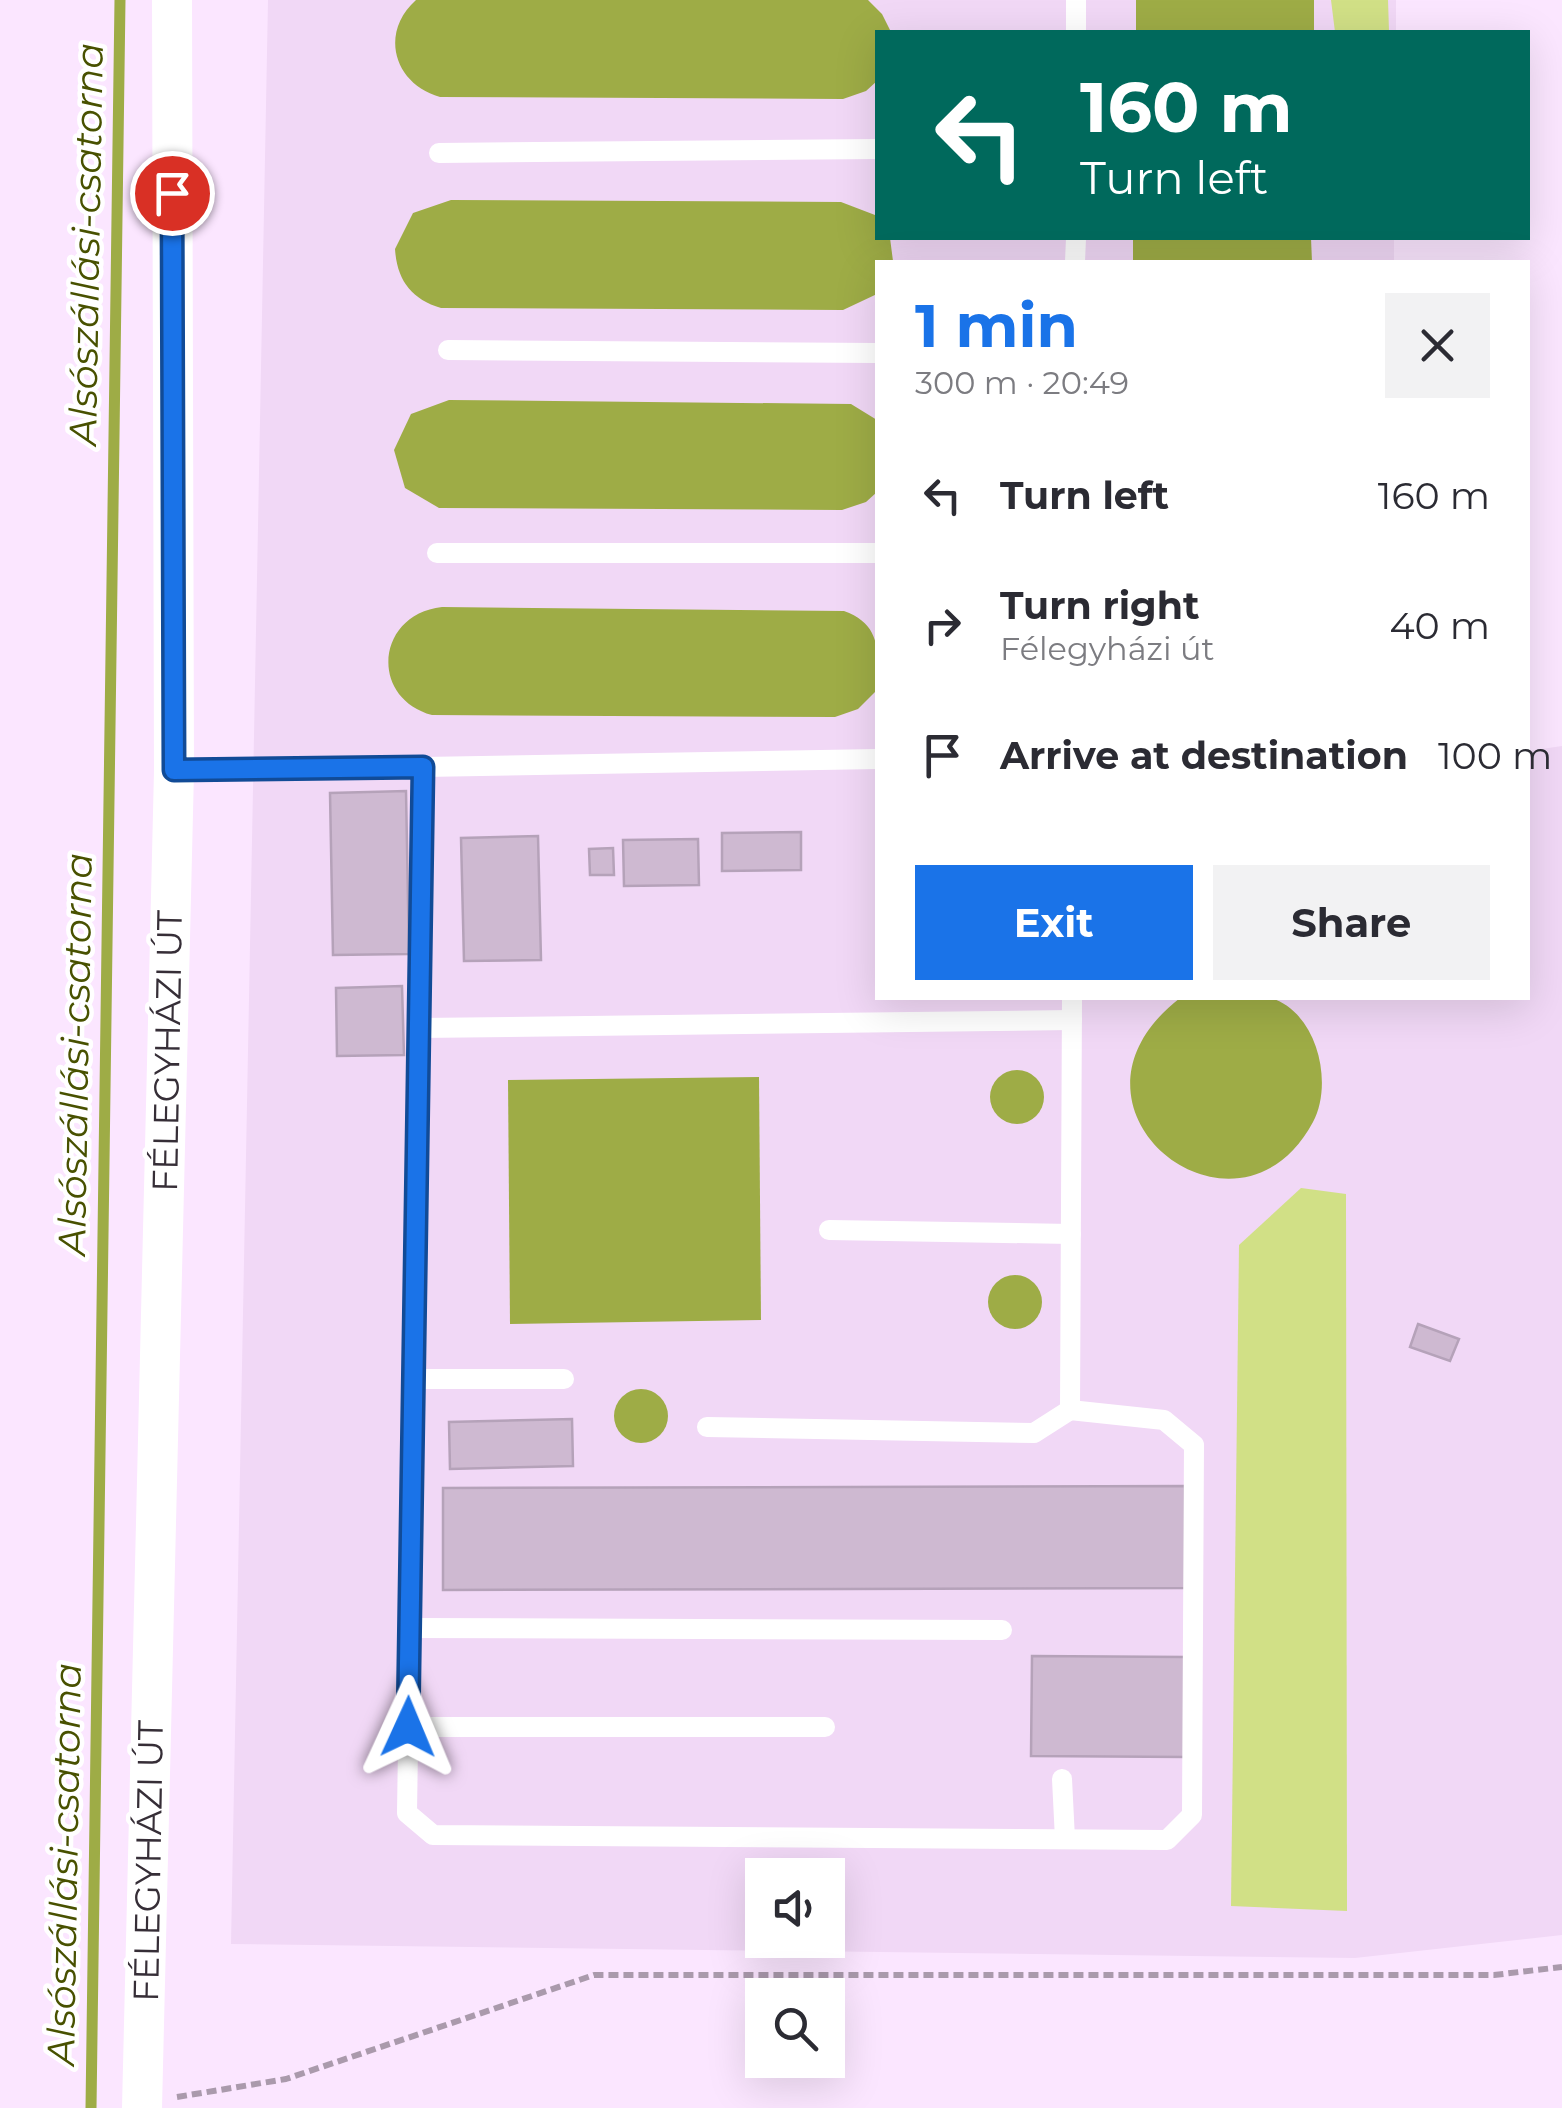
<!DOCTYPE html>
<meta charset="utf-8">
<style>
body{margin:0;font-family:Montserrat,sans-serif;background:#f2f2f3;color:#2b2b33;height:100vh;display:flex;flex-direction:column;font-size:38px;white-space:nowrap}
*{box-sizing:border-box;margin:0}
p{font-size:32px;color:#7c7c81}
.icon{flex:none;width:55px;height:55px;fill:none;stroke:currentColor;stroke-width:2;stroke-linecap:round;stroke-linejoin:round}
.map{position:relative;flex:1;overflow:hidden}
.drawer{position:absolute;left:875px;top:260px;width:655px;height:740px;display:flex;flex-direction:column;background:#fff;border-radius:0px;box-shadow:0 10px 40px #0002}
.drawer>*{flex:none}
.guide{position:absolute;left:875px;top:30px;width:655px;height:210px;border-radius:0px;box-shadow:0 10px 40px #0002;background:#00695c;color:#fff;overflow:hidden}
.buttons{position:absolute;left:745px;top:1858px;display:grid;gap:20px}
.buttons a{display:grid;place-items:center;width:100px;height:100px;border-radius:0px;background:#fff;box-shadow:0 10px 40px #0002;font-size:50px}
.pin{position:absolute;display:grid;place-items:center;width:85px;height:85px;color:#fff;margin:-42px;border:5px solid #fff;border-radius:50%;box-shadow:0 2px 10px #0007}
.me{position:absolute;width:110px;margin:-55px;rotate:1deg;stroke-linejoin:round;filter:drop-shadow(0 0 8px #0008)}
.turn{display:flex;align-items:center;gap:35px;height:210px;padding:0 40px;font-size:45px}
.turn .icon{width:130px;height:130px;stroke-width:2.5}
.turn b{display:block;font-size:70px;line-height:85px}
.round{display:grid;place-items:center;flex:none;width:105px;height:105px;border-radius:0px;background:#f2f2f3}
.summary{display:flex;align-items:center;justify-content:space-between;height:170px;padding:0 40px}
h1{font-size:60px;font-weight:700;line-height:75px;color:#1a73e8}
.primary-button{display:flex;gap:20px;margin-top:auto;padding:20px 40px}
.primary-button a{flex:1;height:115px;border-radius:0px;background:#1a73e8;color:#fff;font-size:40px;font-weight:700;line-height:115px;text-align:center}
.primary-button a+a{background:#f2f2f3;color:#2b2b33}
ul{padding:0;list-style:none}
li{display:flex;align-items:center;gap:30px;height:130px;padding:0 40px}
li div{flex:1}
li b{display:block;font-size:38px}
li em{font-style:normal}
.map>svg:first-child{display:block}
</style>
<div class="map">
<svg width="1562" height="2108" viewBox="0 0 1562 2108">
<rect width="100%" height="100%" fill="#fbe6ff"/>
<path fill="#f1d8f6" fill-rule="evenodd" d="M268,0h1128v32h-518v206h516v24h-516v736h650v-247l34,-5v1189l-207,23 -1124,-14zM762,1875h66v65h-66z"/>
<g fill="#d1e086">
<path d="M1331,0h57l1,32h-54z"/>
<path d="M1301,1188l45,6 1,717 -116,-5 8,-661z"/>
</g>
<g fill="#9eac46">
<path d="M416,0h452l14,14 9,18h-13l-1,49 -11,10 -23,8 -403,-2c-46,-13 -61,-64 -24,-97z"/>
<rect x="1136" y="0" width="178" height="32"/>
<path d="M451,200l390,2 34,13 3,23h12l3,23 -15,1 -1,32 -34,16 -402,-2c-30,-9 -44,-28 -46,-59l18,-36z"/>
<path d="M1133,238h178l1,24h-179z"/>
<path d="M449,400l402,4 26,16v72l-11,10 -24,8 -403,-2 -34,-20 -11,-38 17,-36z"/>
<path d="M442,607l402,4c39,14 34,43 33,79l-19,19 -23,8 -403,-2c-64,-18 -55,-101 10,-108z"/>
<path d="M1180,998c27,0 66,-8 91,0 46,14 63,85 42,124 -76,142 -275,-14 -133,-124z"/>
<circle cx="1017" cy="1097" r="27"/>
<path d="M759,1077l2,243 -251,4 -2,-244z"/>
<circle cx="1015" cy="1302" r="27"/>
<circle cx="641" cy="1416" r="27"/>
</g>
<g fill="none" stroke-linecap="round" stroke-linejoin="round">
<path stroke="#9eac46" stroke-width="11" d="M91,2108l29,-2108"/>
</g>
<g fill="#ceb9d1" stroke="#b5a2b9" stroke-width="2.5">
<path d="M406,791l3,163 -76,1 -3,-162z"/>
<path d="M801,832v38l-79,1v-38z"/>
<path d="M538,836l3,124 -77,1 -3,-123z"/>
<path d="M698,839l1,46 -75,1 -1,-46z"/>
<path d="M613,848l1,27h-24l-1,-26z"/>
<path d="M402,986l2,69 -67,1 -1,-68z"/>
<path d="M1418,1324l41,15 -9,22 -40,-14z"/>
<path d="M572,1419l1,47 -123,3 -1,-47z"/>
<path d="M1185,1486v102l-742,2v-102z"/>
<path d="M1032,1656l154,1 -1,100 -154,-1z"/>
</g>
<g fill="none" stroke-linecap="round" stroke-linejoin="round">
<path stroke="#aa9aac" stroke-width="6" stroke-dasharray="10 5" stroke-linecap="butt" d="M177,2097l109,-18 308,-104h900l68,-8"/>
<g stroke="#fff" stroke-width="20">
<path d="M1076,32v-32"/>
<path d="M439,153l439,-4"/>
<path d="M1075,262l1,-24"/>
<path d="M448,350l430,3"/>
<path d="M437,553h441"/>
<path d="M878,759l-455,8 -16,1046 26,22 734,5 25,-25 2,-370 -30,-25 -94,-10 2,-412"/>
<path d="M174,771l249,-4"/>
<path d="M419,1028l653,-8"/>
<path d="M829,1230l242,4"/>
<path d="M414,1379h150"/>
<path d="M707,1427l327,6 36,-23"/>
<path d="M409,1628l593,2"/>
<path d="M408,1727h417"/>
<path d="M1062,1779l3,60"/>
</g>
<path stroke="#fff" stroke-width="40" d="M142,2108l32,-1337 -2,-771"/>
</g>
<g fill="none" stroke-linecap="round" stroke-linejoin="round">
<g stroke="#114b97" stroke-width="25">
<path id="route" d="M172,193l2,577 249,-3 -15,960"/>
</g>
<use href="#route" stroke="#1a73e8" stroke-width="18"/>
</g>
<g text-anchor="middle" dominant-baseline="central" stroke-width="9" stroke-linejoin="round" paint-order="stroke">
<g font-size="35" fill="#362e37" stroke="#fff">
<text transform="translate(167 1051) rotate(-89)">FÉLEGYHÁZI ÚT</text>
<text transform="translate(148 1861) rotate(-89)">FÉLEGYHÁZI ÚT</text>
</g>
<g font-size="38" font-style="italic" fill="#485100" stroke="#fff">
<text transform="translate(86 244) rotate(-89)">Alsószállási-csatorna</text>
<text transform="translate(75 1054) rotate(-89)">Alsószállási-csatorna</text>
<text transform="translate(64 1864) rotate(-89)">Alsószállási-csatorna</text>
</g>
</g>
</svg>
<div class="buttons">
<a><svg class="icon" aria-label="sound" viewBox="0 0 24 24"><path d="M4 9h4l5-4v14l-5-4H4zM17 9q2 3 0 6"/></svg></a>
<a><svg class="icon" aria-label="search" viewBox="0 0 24 24"><circle cx="10" cy="10" r="6"/><path d="M15 15l6 6"/></svg></a>
</div>
<div class="pin" style="left:172px;top:193px;background:#d93025"><svg class="icon" aria-label="arrive" viewBox="0 0 24 24"><path d="M6 21V4h12l-3 4 3 4H6"/></svg></div>
<svg class="me" style="left:408px;top:1727px" viewBox="-20 -20 40 40"><path d="M0-17L14 15 0 8-14 15z" fill="#1a73e8" stroke="#fff" stroke-width="4"/></svg>
<div class="guide">
<div class="turn"><svg class="icon" aria-label="left" viewBox="0 0 24 24"><path d="M17 20v-9H6M10 6l-5 5 5 5"/></svg><div><b>160 m</b>Turn left</div></div>
</div>
<section class="drawer">
<div class="summary"><div><h1>1 min</h1><p>300 m · 20:49</p></div><a class="round"><svg class="icon" aria-label="close" viewBox="0 0 24 24"><path d="M6 6l12 12M18 6L6 18"/></svg></a></div>
<ul>
<li><svg class="icon" aria-label="left" viewBox="0 0 24 24"><path d="M17 20v-9H6M10 6l-5 5 5 5"/></svg><div><b>Turn left</b></div><em>160 m</em></li>
<li><svg class="icon" aria-label="right" viewBox="0 0 24 24"><path d="M7 20v-9h11M14 6l5 5-5 5"/></svg><div><b>Turn right</b><p>Félegyházi út</p></div><em>40 m</em></li>
<li><svg class="icon" aria-label="arrive" viewBox="0 0 24 24"><path d="M6 21V4h12l-3 4 3 4H6"/></svg><div><b>Arrive at destination</b></div><em>100 m</em></li>
</ul>
<div class="primary-button"><a>Exit</a><a>Share</a></div>
</section>
</div>
